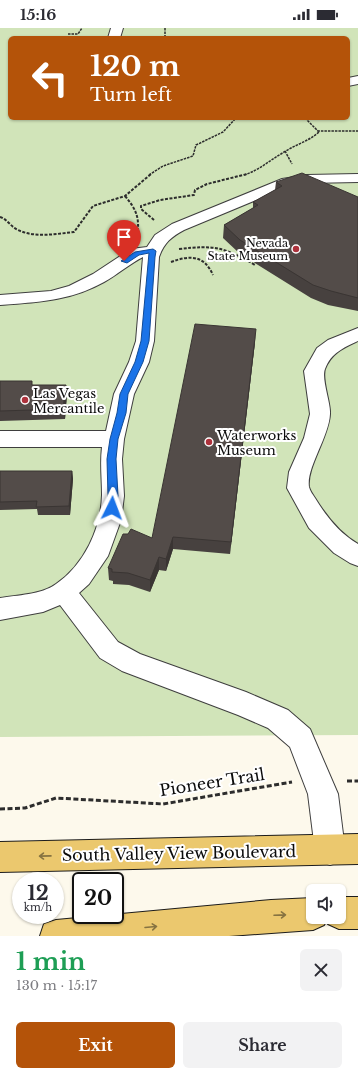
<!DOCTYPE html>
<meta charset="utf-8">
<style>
body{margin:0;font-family:"Libre Baskerville",serif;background:#f2f2f3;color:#2b2b33;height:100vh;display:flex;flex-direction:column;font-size:15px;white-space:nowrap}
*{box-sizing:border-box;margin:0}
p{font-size:13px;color:#7c7c81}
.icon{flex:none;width:22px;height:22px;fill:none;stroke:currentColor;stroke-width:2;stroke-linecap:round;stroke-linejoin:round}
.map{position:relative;height:908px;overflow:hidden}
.details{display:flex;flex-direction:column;background:#fff;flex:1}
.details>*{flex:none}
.guide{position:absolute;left:8px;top:8px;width:342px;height:84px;border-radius:6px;box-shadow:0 1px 3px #0004;background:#b45309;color:#fff;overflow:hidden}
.fabs{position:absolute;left:306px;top:856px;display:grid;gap:8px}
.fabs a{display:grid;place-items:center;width:40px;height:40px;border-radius:6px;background:#fff;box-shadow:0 1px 3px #0004;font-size:20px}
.speed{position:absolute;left:12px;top:844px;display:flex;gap:8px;font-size:20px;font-weight:700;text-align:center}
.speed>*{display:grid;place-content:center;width:52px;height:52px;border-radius:50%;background:#fff;box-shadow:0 1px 3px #0004;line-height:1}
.speed small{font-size:10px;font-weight:400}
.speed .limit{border:2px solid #111;border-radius:6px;background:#fff;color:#111}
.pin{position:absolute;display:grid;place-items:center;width:34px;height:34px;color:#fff;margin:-41px -17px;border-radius:50% 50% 50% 0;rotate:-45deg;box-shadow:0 0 4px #0007}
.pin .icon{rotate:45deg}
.me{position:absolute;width:44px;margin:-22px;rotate:3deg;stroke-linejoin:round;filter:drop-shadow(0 0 3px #0008)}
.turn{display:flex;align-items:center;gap:14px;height:84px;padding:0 16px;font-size:18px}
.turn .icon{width:52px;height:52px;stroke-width:2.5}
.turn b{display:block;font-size:28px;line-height:34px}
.round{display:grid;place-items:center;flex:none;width:42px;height:42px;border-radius:6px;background:#f2f2f3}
.head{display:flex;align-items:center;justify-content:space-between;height:68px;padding:0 16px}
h1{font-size:24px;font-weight:700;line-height:30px;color:#1e9e55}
.button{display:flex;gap:8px;margin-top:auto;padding:8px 16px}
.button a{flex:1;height:46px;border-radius:6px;background:#b45309;color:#fff;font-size:16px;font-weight:700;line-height:46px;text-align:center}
.button a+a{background:#f2f2f3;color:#2b2b33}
.status{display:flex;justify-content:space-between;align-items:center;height:28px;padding:0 20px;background:#fff;direction:ltr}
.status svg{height:11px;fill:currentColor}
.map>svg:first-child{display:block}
</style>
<div class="status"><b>15:16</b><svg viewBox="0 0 49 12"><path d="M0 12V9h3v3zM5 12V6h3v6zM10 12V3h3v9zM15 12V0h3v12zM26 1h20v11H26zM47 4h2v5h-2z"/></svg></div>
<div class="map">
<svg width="358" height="908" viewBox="0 0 358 908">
<rect width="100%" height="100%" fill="#fdf9ec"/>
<path fill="#d1e4b9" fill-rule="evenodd" d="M0,0h358v707l-358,2zM10,10h338v80h-338z"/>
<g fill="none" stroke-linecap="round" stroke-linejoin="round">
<g stroke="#3e3e3e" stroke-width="2">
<g id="minor">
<path d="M111,0h12l-3,10h-12z"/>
<path d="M358,48v8l-10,2v-8z"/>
<path d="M358,146v8l-51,1 -17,3 -106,44c-13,7 -20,13 -25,27l-5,84 -5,21 -15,32 -10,45 -2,20 2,37 -3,24 -13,36 -19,28 -10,9 39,49 22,12 106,38 42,18 22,19 28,65 7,56 -4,11 -11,4 -11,-4 -4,-11 -7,-56 -18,-47 -22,-19 -30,-13 -116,-44 -22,-13 -40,-53 -17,7 -43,8v-22c17,-3 41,-3 56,-14 28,-19 45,-55 46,-89 0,-16 -2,-32 0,-48h-102v-16h106l8,-37 15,-32 7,-21 7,-84c-14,7 -26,18 -39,25 -34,19 -66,20 -104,23v-10l51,-4 18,-5 24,-12 38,-25 16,-2 8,-12 17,-11 110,-45 25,-4z"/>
<path d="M358,300v13c-15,7 -27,12 -33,28 -4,10 6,34 5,45 -1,23 -24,54 -21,73 1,4 4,8 6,11 11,18 24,35 43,46v22l-8,-3 -16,-10 -25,-25 -22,-40 2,-16 15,-34 6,-24 -6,-43 13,-23 11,-8z"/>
</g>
</g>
<g stroke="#1c1c1c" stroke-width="2">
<g id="major">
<path d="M358,806v30l-358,8v-30z"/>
<path d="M339,869h19v32h-19l-11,-5 -2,-3 -2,4 -11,5 -84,6h-189l4,-12 12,-4 215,-20 42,-2v19h26z"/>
</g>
</g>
<g stroke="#2d2d2d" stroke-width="1.5" stroke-dasharray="2.5 1" stroke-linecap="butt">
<path d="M165,0v10"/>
<path d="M68,6h10l4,-6"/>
<path d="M305,90l13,13"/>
<path d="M285,123l7,13"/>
<path d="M149,147l14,-9 30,-10 3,-11 27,-13 13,-14"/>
<path d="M244,147c16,-5 27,-16 42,-24 11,-7 23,-10 33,-19l-1,-1h40"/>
</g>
<g stroke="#2d2d2d" stroke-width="2" stroke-dasharray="3 1.5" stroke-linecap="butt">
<path d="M125,168c12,14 15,23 12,41"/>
<path d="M0,189c7,2 11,10 18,13 17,8 38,4 56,2l19,-26 32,-10 26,-22"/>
<path d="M154,192l-13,-11v-3l19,-6 34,-5 1,-5 12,-6 40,-10"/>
<path d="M179,221c36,-4 45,-2 76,16"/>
<path d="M171,234c19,-7 33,-7 42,13"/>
</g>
<g stroke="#2d2d2d" stroke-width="3" stroke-dasharray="5 2.5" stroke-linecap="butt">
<path d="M347,753h11"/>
<path d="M0,781l25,-1 31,-10 107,6 129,-22"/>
</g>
<use href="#minor" fill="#fff" fill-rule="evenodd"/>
<use href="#major" fill="#ebc86e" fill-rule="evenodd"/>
</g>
<g fill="#47413f">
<path d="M276,154l82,15v114l-30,-6 -17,-7 -72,-45 -16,-15 1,-13 29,-17v-6l22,-12z"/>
<path d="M255,314l-25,212 -57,-5 -7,22 -7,-1 -9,22 -21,-7 -16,-1v-3l-4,-1 -1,-12 44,-30z"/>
<path d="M0,353l33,4 34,9 -2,25 -65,2z"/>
<path d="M0,443h72l1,8 -3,36h-32l-1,-6 -37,1z"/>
</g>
<g fill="#3a3533">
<path d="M256,301l-1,13 -25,212 1,-12z"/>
<path d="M66,357l1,9 -2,25 -2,-10z"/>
<path d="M72,443l1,8 -3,36 -1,-9z"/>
<path d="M173,509v12l-7,22v-12z"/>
<path d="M159,529v13l-9,22v-12z"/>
</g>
<g fill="#534c49" stroke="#3a3533">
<path d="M302,145l56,24v101l-27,-7 -18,-6 -73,-45 -16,-15 34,-20 -5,-3 29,-16 -6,-4z"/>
<path d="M195,296l61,5 -25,213 -58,-5 -7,22 -7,-2 -9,23 -22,-7 -16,-1v-3l-4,-1 15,-34h5l3,-5 21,9z"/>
<path d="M0,353h32v4h34l-3,24 -63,2z"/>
<path d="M0,443h72l-3,35 -33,1 1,-6 -37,1z"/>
</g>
<defs><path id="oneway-shaft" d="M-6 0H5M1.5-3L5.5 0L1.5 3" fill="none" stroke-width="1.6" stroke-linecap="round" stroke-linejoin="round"/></defs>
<g stroke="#867341">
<use href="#oneway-shaft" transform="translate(45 828) rotate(179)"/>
<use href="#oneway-shaft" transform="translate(280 887) rotate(-2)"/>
<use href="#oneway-shaft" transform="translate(151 899) rotate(-5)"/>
</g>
<path fill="#1a73e8" stroke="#114b97" d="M153,221l3,2 -1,6 -6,84 -6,21 -15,32 -2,19 -8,26 -2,20 2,37 -2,12 -4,3 -5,-3 1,-12 -1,-37 3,-20 7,-26 3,-19 15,-32 6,-21 8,-88 -10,2 -12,8 -6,-2 14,-9z"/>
<g fill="#ad323c" stroke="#fff" stroke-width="1.5">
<circle cx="296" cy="221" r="4"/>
<circle cx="25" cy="372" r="4"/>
<circle cx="209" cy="414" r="4"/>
</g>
<g text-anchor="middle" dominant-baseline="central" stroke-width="4" stroke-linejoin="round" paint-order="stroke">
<g font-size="11" fill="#0b0b0b" stroke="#fff" text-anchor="end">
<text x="288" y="215">Nevada<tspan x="288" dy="13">State Museum</tspan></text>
</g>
<g font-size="13" fill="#0b0b0b" stroke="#fff" text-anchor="start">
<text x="33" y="365">Las Vegas<tspan x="33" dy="15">Mercantile</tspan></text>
<text x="217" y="407">Waterworks<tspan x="217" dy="15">Museum</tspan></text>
</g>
<g font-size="16" fill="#0b0b0b" stroke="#fff">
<text transform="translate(212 754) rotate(-9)">Pioneer Trail</text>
<text transform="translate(179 825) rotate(-1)">South Valley View Boulevard</text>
</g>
</g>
</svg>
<div class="fabs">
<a><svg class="icon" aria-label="sound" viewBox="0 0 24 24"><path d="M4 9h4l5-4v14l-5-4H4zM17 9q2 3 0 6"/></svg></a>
</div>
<div class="speed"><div>12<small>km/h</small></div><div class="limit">20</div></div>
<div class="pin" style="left:124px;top:233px;background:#d93025"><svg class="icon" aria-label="arrive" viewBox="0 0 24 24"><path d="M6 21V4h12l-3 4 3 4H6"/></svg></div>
<svg class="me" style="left:112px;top:480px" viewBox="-20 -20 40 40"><path d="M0-17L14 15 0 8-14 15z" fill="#1a73e8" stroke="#fff" stroke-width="4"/></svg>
<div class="guide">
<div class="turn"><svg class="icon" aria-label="left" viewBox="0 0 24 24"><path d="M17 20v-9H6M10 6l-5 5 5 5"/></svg><div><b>120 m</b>Turn left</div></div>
</div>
</div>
<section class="details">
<div class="head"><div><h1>1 min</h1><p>130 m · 15:17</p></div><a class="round"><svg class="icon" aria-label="close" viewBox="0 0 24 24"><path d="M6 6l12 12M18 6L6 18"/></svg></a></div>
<div class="button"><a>Exit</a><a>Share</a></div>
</section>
